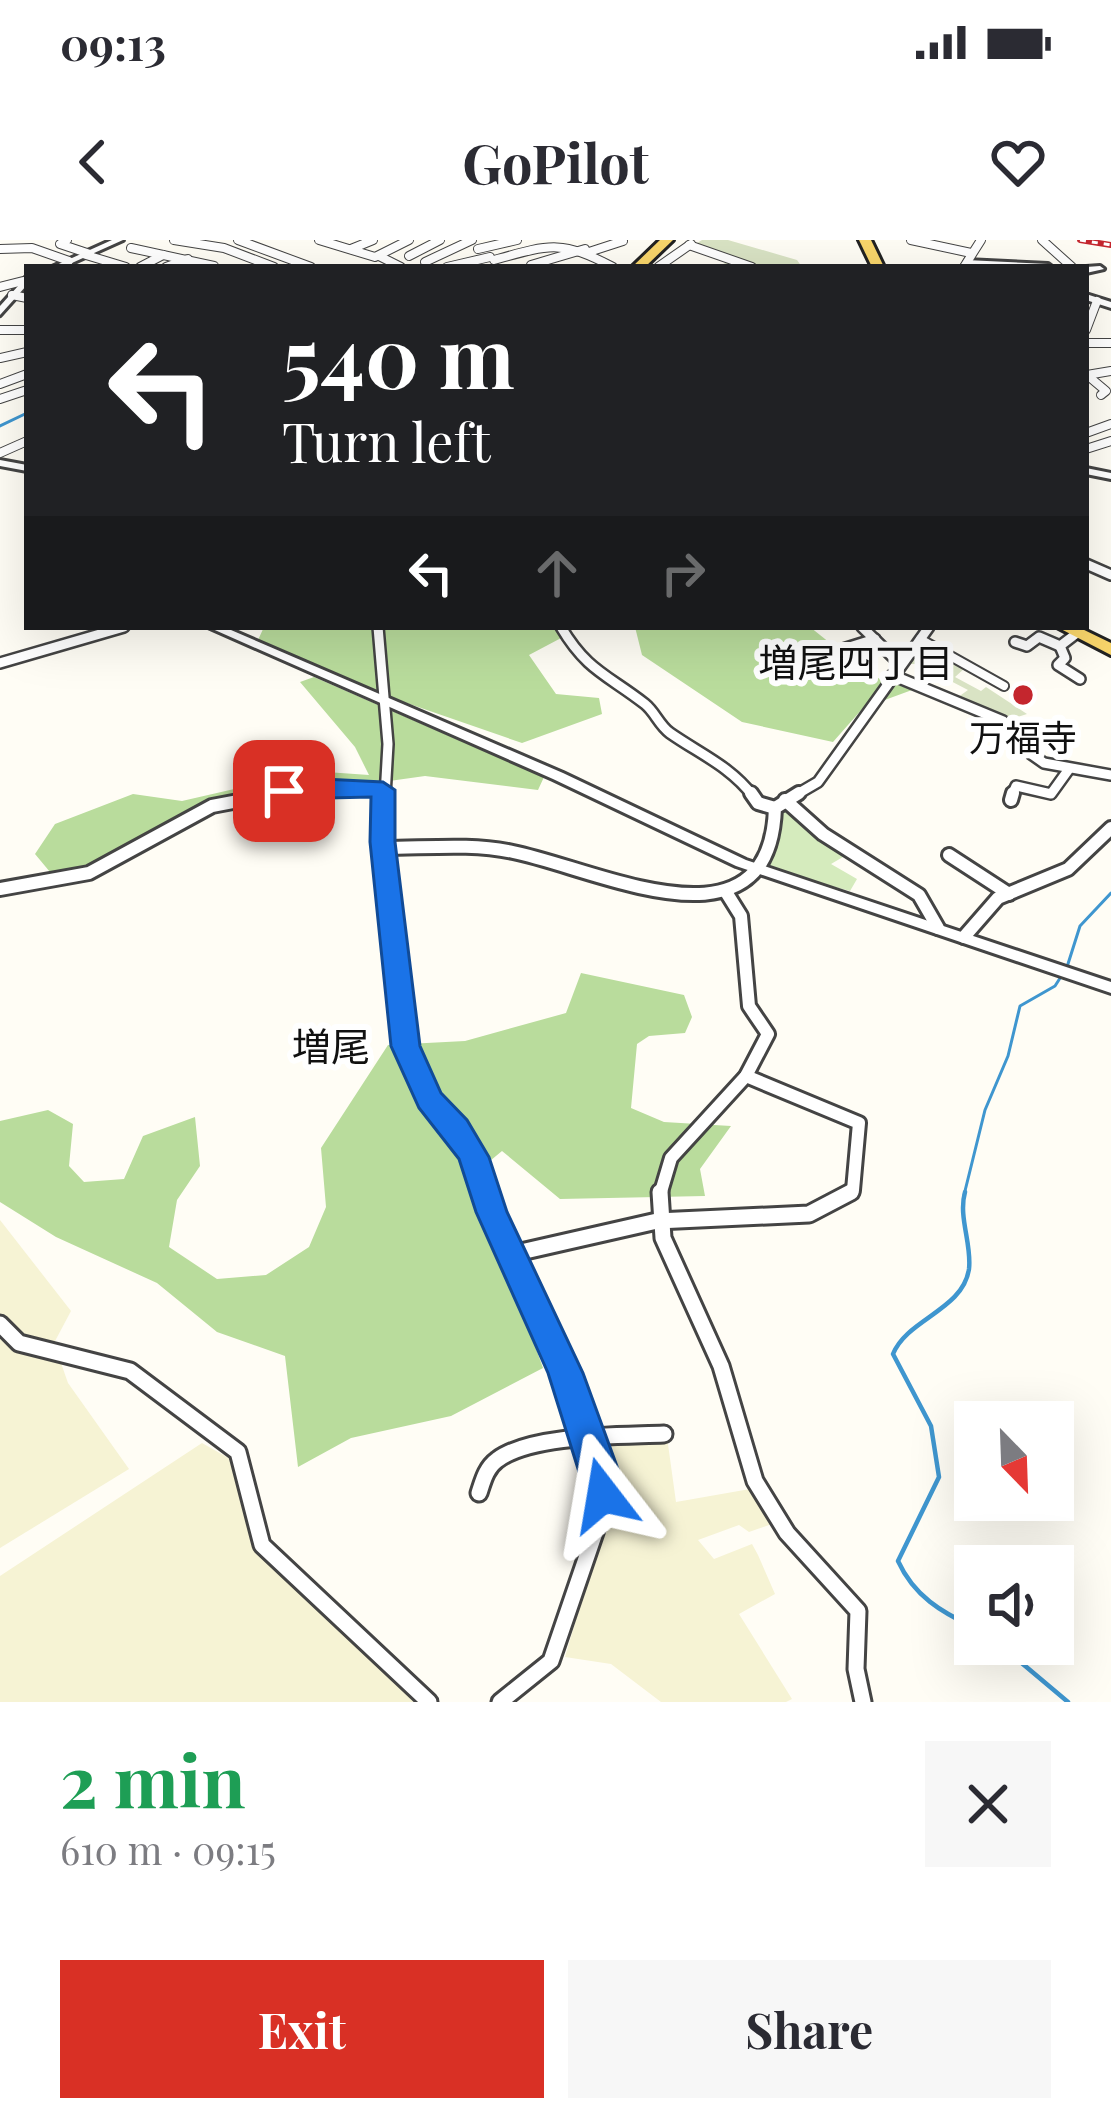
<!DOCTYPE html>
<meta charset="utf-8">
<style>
body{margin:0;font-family:"Playfair Display","Noto Sans JP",serif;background:#f7f7f7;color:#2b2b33;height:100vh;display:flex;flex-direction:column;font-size:45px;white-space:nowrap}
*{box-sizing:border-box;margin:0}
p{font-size:39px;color:#7c7c81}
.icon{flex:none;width:66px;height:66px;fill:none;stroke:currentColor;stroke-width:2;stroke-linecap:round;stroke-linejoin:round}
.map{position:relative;height:1462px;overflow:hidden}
.details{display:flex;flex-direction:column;background:#fff;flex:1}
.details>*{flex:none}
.banner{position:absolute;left:24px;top:24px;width:1065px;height:366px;border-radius:0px;box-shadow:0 12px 48px #0002;background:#202124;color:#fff;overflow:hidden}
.needle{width:78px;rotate:157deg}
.tools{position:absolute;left:954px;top:1161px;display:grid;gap:24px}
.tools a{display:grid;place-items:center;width:120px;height:120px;border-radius:0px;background:#fff;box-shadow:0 12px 48px #0002;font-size:60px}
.pin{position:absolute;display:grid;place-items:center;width:102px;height:102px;color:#fff;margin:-51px;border-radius:24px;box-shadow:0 6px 18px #0006}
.me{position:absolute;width:132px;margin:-66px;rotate:346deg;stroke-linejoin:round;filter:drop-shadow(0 0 9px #0008)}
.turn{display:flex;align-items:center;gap:42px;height:252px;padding:0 60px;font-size:54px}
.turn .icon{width:156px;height:156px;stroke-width:2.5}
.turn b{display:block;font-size:84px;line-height:102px}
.lanes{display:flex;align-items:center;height:114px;padding:0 60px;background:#0003;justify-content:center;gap:60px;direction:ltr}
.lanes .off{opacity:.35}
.round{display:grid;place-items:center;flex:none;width:126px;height:126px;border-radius:0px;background:#f7f7f7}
.summary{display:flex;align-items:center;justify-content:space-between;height:204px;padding:0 60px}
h1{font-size:72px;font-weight:700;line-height:90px;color:#1e9e55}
.primary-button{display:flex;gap:24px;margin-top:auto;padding:24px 60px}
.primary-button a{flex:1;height:138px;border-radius:0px;background:#d93025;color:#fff;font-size:48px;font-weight:700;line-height:138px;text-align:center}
.primary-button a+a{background:#f7f7f7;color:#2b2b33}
.status{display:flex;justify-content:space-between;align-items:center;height:84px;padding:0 60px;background:#fff;direction:ltr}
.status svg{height:33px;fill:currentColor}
header{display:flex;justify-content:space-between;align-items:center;height:156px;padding:0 60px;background:#fff;font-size:54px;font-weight:700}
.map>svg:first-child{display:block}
</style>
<div class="status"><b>09:13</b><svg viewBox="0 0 49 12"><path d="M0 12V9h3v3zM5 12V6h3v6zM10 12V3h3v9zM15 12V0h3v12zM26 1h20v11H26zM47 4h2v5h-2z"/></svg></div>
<header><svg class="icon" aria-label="back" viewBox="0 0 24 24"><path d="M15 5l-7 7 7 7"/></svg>GoPilot<svg class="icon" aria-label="heart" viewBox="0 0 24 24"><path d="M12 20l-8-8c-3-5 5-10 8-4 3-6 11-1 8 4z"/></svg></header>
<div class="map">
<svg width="1111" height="1462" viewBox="0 0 1111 1462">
<rect width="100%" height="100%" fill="#fffdf5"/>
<g fill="#f6f3d4">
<path d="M0,980l71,91 -17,32 14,40 61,86 -129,79z"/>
<path d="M667,1197l9,65 74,-13 22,35 -23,8 -10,-7 -41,15 16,19 38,-15 6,11 17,39 -36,20 53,85 -6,3h-125l-50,-38 -46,-7 44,-150 -10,-67z"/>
<path d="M202,1203l30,17 22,86 163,156h-417v-126z"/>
</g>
<path fill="#d5ebbd" d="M784,565l64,49 -17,10 26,15 -7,12 -86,-23 12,-19 3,-40z"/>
<g fill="#b9dc9c">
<path d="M264,387h294l5,10 -34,18 27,39 43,4 3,16 -80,29 -124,-43 -140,-60z"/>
<path d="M635,387h175l60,48 42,15 -49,18 -30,34 -91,-20 -100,-67z"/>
<path d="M314,437l230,100 -6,13 -113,-14 -50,7 -60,-3 -66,10 -61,20 -103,56 -35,6 -15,-18 20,-30 78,-30 49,7 130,-30 57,4 -14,-28 -55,-65z"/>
<path d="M581,733l103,22 8,22 -7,16 -36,3 -12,8 -6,64 33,14 67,4 -31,43 5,27 -145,3 -58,-48 -29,24 70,193 -92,48 -100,22 -53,29 -13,-111 -68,-24 -60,-49 -101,-46 -56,-35v-81l48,-11 25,14 -4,42 15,16 40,-3 19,-43 52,-19 5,49 -23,34 -8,47 48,32 49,-4 43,-28 17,-40 -5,-59 67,-103 77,-4 101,-28z"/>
</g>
<g fill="#d9e3c4">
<path d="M702,0h26l69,20 5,7h-84l18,-10 -42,-12z"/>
<path d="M923,403l42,25 -10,9 26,14 5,-4 41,27 -19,6 -54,-20 14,-10 -50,-26h-13z"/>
</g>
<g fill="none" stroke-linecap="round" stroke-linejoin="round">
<g stroke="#3f96cf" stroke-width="3">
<path d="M0,186l27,-13"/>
<path d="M1067,727l13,-41 31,-33"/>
<path d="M964,955l21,-85 23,-54 12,-50 35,-20 7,-11"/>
</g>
<g stroke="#3f96cf" stroke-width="4.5">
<path d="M965,952c-7,25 7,52 4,77 -6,41 -62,50 -76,85l38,72 8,51 -41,84c16,35 43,51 77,67"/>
<path d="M999,1404l69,58"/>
</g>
<g stroke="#444" stroke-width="12">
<path id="pedestrian" d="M920,399l84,47"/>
</g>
<g stroke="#444" stroke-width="10">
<g id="minor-far3">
<path d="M67,0l-7,4 30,10"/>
<path d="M174,0l50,8 50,19"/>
<path d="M238,0l73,27"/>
<path d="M319,0l56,17 34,-17"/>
<path d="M911,0l60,13"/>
<path d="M1042,0l30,27"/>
<path d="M689,5l63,22"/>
<path d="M131,8l83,18"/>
<path d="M0,9l32,-1 37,13"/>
<path d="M351,9l22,-9"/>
<path d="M478,9l39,-9"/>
<path d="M589,12l34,-11"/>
<path d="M86,15l40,12"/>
<path d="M379,16l22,11"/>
<path d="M409,16l31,-16"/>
<path d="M494,20c57,-16 67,-20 119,7"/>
<path d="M425,22l47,-22"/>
<path d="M140,27l23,-12"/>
<path d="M166,27l22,-8"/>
<path d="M447,27l43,-10"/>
<path d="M534,27l-3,-2 54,-16"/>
<path d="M658,27l33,-23"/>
<path d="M964,27l17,-27"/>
<path d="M0,47l23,-6"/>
<path d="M12,55l15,3"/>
<path d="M0,90h27"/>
<path d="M1086,90l11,-29"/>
<path d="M1086,103h25"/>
<path d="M0,118l27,-6"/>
<path d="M1087,135l19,16 -5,4"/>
<path d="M1087,135l24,-4"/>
<path d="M0,144l27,-10"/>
<path d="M0,159l27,-9"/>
<path d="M1086,193l25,-9"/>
<path d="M1086,209l25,-8"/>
<path d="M0,213l27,-12"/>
</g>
</g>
<g stroke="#444" stroke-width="14">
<g id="minor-far2">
<path d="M1086,324l25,11"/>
<path d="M378,387l10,117 -3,52"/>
<path d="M561,387c26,44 47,48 84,77 10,8 14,21 25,29 30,21 60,33 83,63"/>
<path d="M862,387l38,37"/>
<path d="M1077,393l-17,13 5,12 -7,7 22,14"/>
<path d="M1015,402l12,4 12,-9 21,9"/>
<path d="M843,409l32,-10"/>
<path d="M0,423l124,-36"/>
<path d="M892,435l111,46 21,28 20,14 67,12"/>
<path d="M264,556l50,-9 69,3"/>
<path d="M794,556l24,-14 111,-155"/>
<path d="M1012,556l4,-10 35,8 18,-25"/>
</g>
</g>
<g stroke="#444" stroke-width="18">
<g id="minor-far1">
<path d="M386,553l-3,50 19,191 27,66 27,28 18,29 12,38"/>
<path d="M751,553l7,10 17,5"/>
<path d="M785,560l38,34 96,61 19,33"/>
<path d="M1011,560l2,-7"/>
<path d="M384,608c43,0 87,-5 129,4 85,17 257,107 262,-44l24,-15"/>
<path d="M949,615l60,39"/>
<path d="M0,649l89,-16 123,-67 68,-13"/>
<path d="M964,697l34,-39 70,-29 43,-41"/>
<path d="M746,836l113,47 -6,67 -6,5"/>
<path d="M660,955l11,-37 75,-82 22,-42 -19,-28 -8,-90 -15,-24"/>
</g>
</g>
<g stroke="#444" stroke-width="21">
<g id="minor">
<path d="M485,952l81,181 34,96 1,46 -50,146 -51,41"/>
<path d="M660,952l3,46 58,128 34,115 32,52 71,78 -2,58 7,33"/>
<path d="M512,1014l145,-33 152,-7 42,-22"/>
<path d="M0,1084l19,19 111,28 108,81 24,93 167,157"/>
<path d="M479,1253c4,-12 7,-25 18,-33 34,-26 124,-24 167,-26"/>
</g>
</g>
<g stroke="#444" stroke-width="6">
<g id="tertiary">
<path d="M112,0h11l-60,27h-11z"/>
<path d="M966,20l82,4 4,3 -83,-2 -4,-3z"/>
<path d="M1086,27l14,-1 4,3 -18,4z"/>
<path d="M27,36v9l-27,30v-9z"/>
<path d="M1086,54l25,8v6l-25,-8z"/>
<path d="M0,220l27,5v6l-27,-5z"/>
<path d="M1086,228l25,5v6l-25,-5z"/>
<path d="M208,387h16l339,146 183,87 365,122v11l-375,-127 -183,-87z"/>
</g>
</g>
<g stroke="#222" stroke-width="6">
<g id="primary">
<path d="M660,0h13l-28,27h-13z"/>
<path d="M859,0h12l13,27h-12z"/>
<path d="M1057,387h21l33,16v12z"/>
</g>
</g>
<use href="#pedestrian" stroke="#fff" stroke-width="8"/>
<use href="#minor-far3" stroke="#fff" stroke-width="8"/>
<use href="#minor-far2" stroke="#fff" stroke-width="9"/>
<use href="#minor-far1" stroke="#fff" stroke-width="12"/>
<use href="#minor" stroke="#fff" stroke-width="15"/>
<use href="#tertiary" fill="#fff" fill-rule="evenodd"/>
<use href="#primary" fill="#f9d66b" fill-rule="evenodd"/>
<g stroke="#c4262e" stroke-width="6">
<path id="rail" d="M1080,0l31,5"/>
</g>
<use href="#rail" stroke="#fff" stroke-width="3" stroke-dasharray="6" stroke-linecap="butt"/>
</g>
<path fill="#1a73e8" stroke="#114b97" stroke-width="3" d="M323,539l60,3 12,8v52l25,204 21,47 26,27 22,37 18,55 76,161 35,96 3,26 -5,12 -13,5 -13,-5 -42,-134 -72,-161 -17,-53 -40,-51 -28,-62 -21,-204 1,-45 -87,2 -12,-8 12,-8z"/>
<circle fill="#c4262e" stroke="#fff" stroke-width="4.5" cx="1023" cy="455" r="12"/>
<g text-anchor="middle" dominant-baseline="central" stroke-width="12" stroke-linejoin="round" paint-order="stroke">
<g font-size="36" fill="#111" stroke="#fff">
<text x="1023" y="496">万福寺</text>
</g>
<g font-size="39" fill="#111" stroke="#fff">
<text x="856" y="421">増尾四丁目</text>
<text x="331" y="805">増尾</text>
</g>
</g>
</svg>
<div class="tools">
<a><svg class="needle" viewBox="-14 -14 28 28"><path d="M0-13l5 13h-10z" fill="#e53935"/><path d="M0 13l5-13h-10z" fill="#7c7c81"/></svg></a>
<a><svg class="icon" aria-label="sound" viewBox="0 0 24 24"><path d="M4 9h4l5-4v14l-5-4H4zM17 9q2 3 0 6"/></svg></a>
</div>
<div class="pin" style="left:284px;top:551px;background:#d93025"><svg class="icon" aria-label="arrive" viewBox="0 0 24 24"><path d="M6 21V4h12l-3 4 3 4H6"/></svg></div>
<svg class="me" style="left:603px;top:1255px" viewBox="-20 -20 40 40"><path d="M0-17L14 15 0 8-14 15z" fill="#1a73e8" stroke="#fff" stroke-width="4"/></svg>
<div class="banner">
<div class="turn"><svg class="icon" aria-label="left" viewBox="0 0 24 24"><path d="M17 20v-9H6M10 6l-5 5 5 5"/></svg><div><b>540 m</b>Turn left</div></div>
<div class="lanes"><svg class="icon" aria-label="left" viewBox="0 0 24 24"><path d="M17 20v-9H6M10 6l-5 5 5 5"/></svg><svg class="icon off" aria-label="ahead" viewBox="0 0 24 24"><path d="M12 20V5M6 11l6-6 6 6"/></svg><svg class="icon off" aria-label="right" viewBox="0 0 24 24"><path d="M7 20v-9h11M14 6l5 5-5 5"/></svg></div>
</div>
</div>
<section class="details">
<div class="summary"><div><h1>2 min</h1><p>610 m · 09:15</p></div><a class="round"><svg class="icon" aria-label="close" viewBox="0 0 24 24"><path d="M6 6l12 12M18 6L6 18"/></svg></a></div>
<div class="primary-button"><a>Exit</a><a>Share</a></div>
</section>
